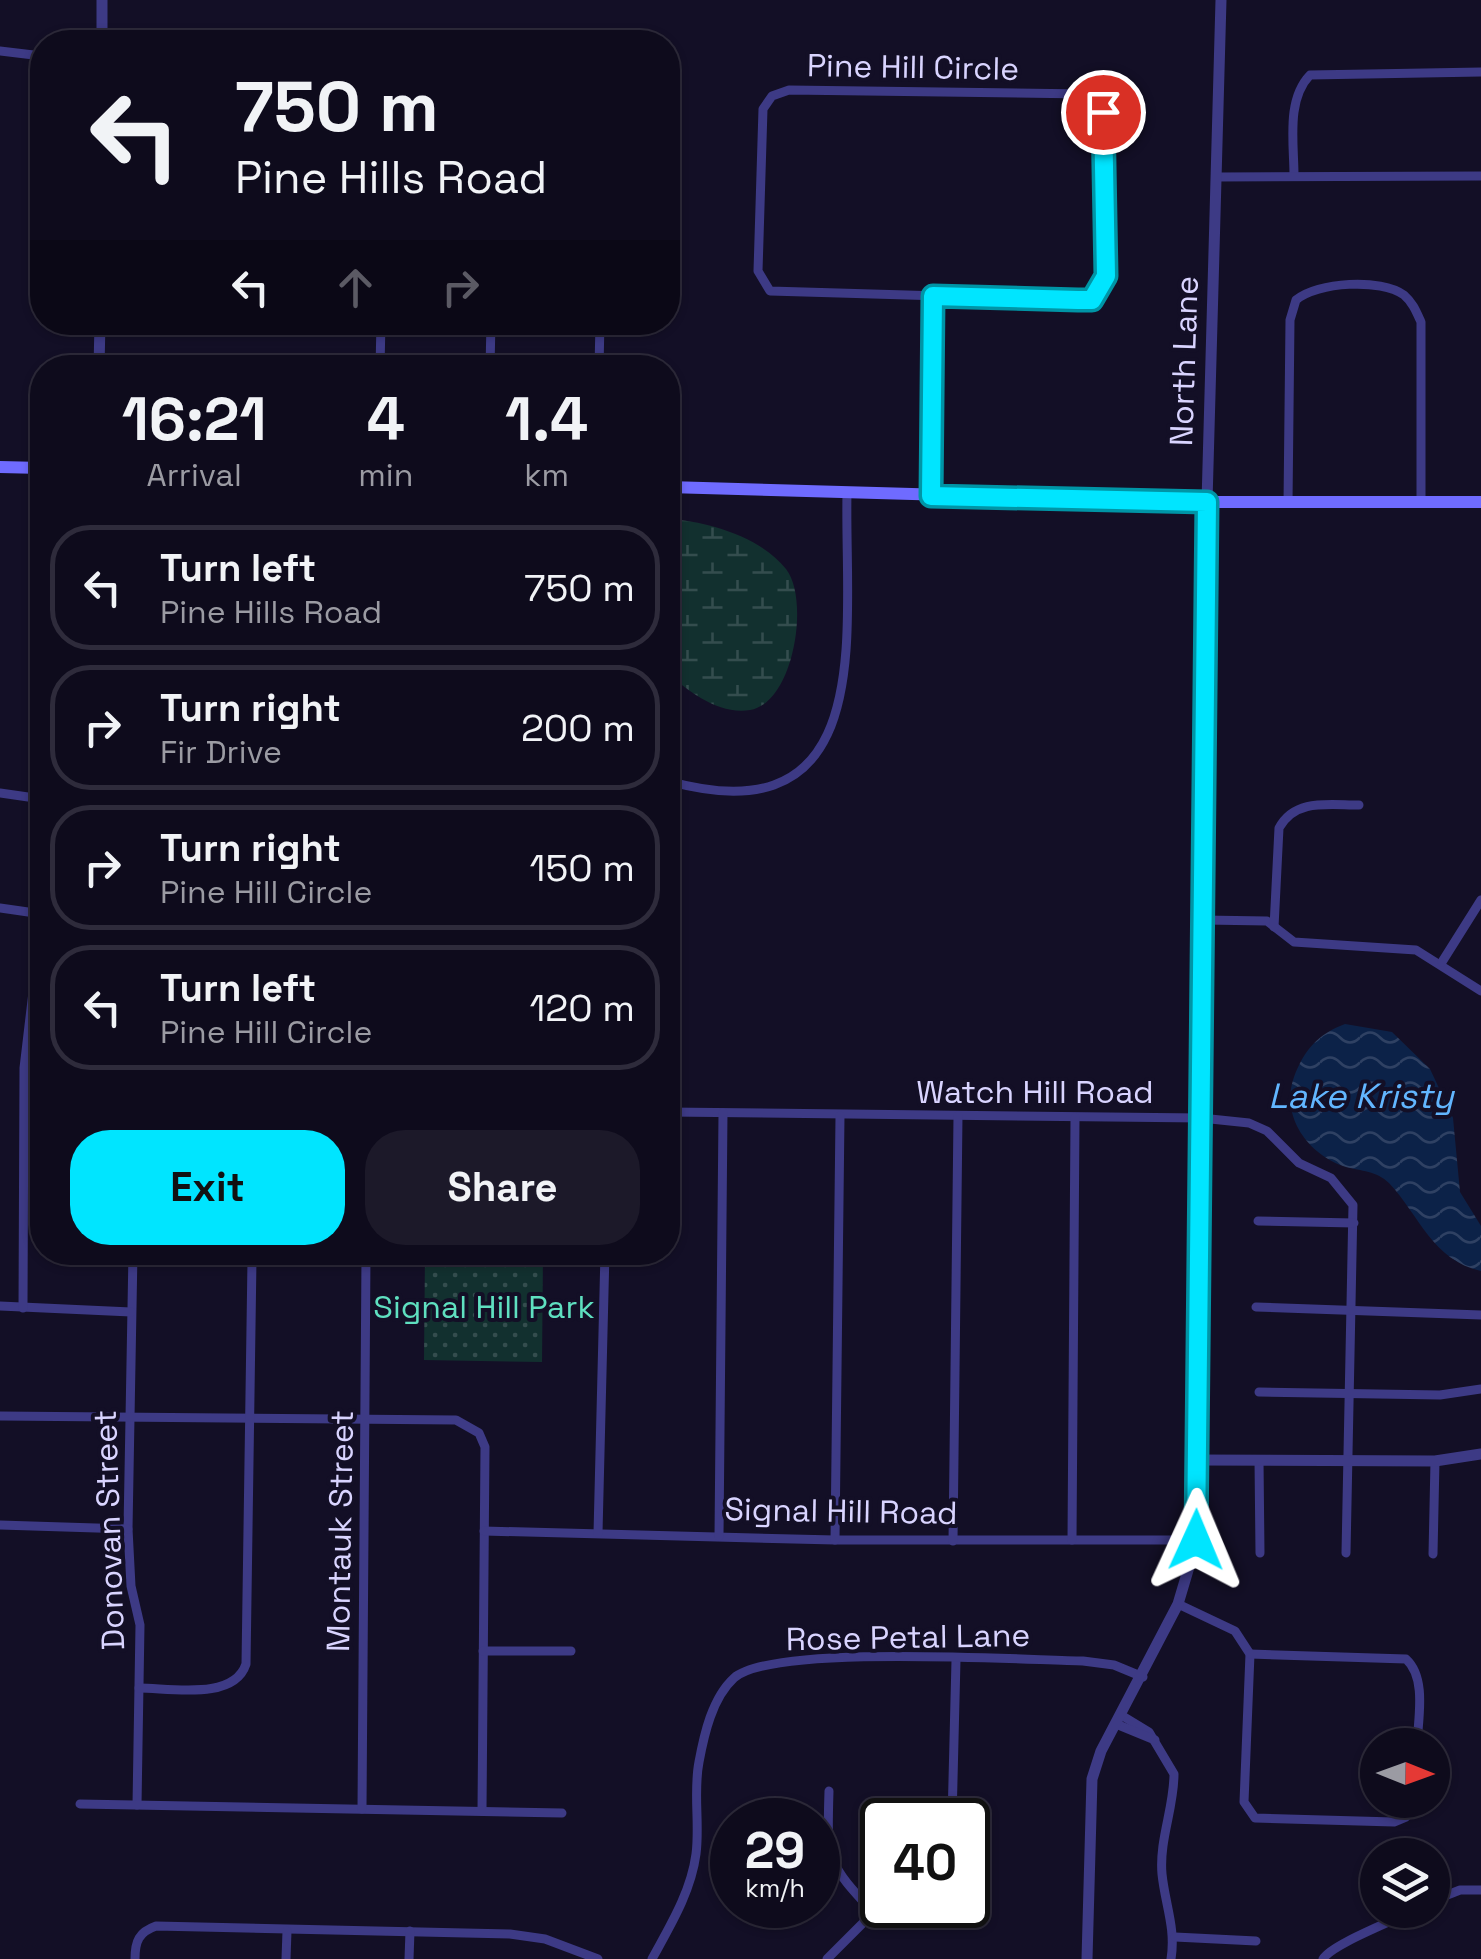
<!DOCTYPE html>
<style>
body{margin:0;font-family:"Space Grotesk",sans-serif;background:#1c1929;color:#f1f3f6;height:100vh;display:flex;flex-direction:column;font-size:38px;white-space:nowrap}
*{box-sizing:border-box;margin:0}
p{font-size:32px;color:#9b9ba3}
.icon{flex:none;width:55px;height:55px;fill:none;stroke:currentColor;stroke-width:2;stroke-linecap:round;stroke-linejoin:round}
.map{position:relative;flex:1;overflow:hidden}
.details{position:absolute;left:30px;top:355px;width:650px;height:910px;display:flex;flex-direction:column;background:#0e0b1c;border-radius:40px;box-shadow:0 2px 8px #0004,0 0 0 2px #2e2b3b}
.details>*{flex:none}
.top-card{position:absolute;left:30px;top:30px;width:650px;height:305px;border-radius:40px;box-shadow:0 2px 8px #0004,0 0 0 2px #2e2b3b;background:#0e0b1c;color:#f1f3f6;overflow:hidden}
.needle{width:65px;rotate:91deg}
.tools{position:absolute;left:1360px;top:1728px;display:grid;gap:20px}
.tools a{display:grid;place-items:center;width:90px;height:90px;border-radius:50%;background:#0e0b1c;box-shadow:0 2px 8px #0004,0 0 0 2px #2e2b3b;font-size:50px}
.speed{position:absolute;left:710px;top:1798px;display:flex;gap:20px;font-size:50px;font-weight:700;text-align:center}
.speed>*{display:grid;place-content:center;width:130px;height:130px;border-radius:50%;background:#0e0b1c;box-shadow:0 2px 8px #0004,0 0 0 2px #2e2b3b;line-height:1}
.speed small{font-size:25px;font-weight:400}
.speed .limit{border:5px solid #111;border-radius:15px;background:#fff;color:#111}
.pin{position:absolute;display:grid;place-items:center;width:85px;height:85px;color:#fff;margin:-42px;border:5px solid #fff;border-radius:50%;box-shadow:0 2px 10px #0007}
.me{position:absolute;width:110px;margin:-55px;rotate:1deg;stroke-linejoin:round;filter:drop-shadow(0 0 8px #0008)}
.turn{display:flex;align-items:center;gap:35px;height:210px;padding:0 40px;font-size:45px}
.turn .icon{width:130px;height:130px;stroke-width:2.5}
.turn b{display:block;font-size:70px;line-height:85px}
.lanes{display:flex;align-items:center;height:95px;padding:0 40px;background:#0003;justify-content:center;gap:50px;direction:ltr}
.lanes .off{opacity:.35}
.eta{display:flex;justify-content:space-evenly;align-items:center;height:170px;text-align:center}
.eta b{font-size:60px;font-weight:600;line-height:70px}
.primary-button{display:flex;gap:20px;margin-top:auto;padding:20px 40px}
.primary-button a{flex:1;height:115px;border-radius:40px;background:#00e5ff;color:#111;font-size:40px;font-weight:600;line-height:115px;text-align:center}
.primary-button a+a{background:#1c1929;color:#f1f3f6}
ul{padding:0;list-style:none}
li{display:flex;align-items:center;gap:30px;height:125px;margin:0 20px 15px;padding:0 20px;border:5px solid #2e2b3b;border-radius:40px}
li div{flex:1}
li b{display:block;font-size:38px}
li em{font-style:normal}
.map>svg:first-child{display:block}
</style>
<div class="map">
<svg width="1481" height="1959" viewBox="0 0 1481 1959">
<defs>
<pattern id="green-dots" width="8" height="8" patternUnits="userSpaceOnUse" patternTransform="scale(2.5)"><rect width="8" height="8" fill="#12302f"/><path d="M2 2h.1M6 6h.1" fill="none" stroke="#344d4e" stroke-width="1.8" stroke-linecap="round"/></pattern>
<pattern id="wetland-marsh" width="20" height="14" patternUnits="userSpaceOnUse" patternTransform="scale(2.5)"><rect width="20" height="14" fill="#12302f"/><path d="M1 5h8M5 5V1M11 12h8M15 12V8" fill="none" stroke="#344d4e"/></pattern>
<pattern id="water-waves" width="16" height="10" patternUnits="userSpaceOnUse" patternTransform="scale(2.5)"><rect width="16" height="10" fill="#0c2248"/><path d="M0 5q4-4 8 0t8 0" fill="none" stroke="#2f4163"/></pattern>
</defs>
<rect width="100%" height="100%" fill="#130f26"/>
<path fill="url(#green-dots)" d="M425,1253h118l-1,109 -118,-2z"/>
<path fill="url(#wetland-marsh)" d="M668,519c39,2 93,18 118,50 24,30 8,134 -36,141 -31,5 -60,-18 -82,-36z"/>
<path fill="url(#water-waves)" d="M1345,1024l47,8 38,37 23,49 7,74 21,34v45c-49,-11 -61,-55 -92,-88 -12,-12 -28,-12 -43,-16 -38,-12 -66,-51 -52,-90 10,-27 24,-43 51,-53z"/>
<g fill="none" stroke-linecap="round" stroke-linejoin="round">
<g stroke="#3d3a85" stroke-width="9">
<path d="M0,51l42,5"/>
<path d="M789,90l297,4 13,9 5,12 2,162 -14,22 -14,1 -308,-9 -12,-20 5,-162 9,-13z"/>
<path d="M1294,176c0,-33 -8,-76 16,-101l171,-3"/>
<path d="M1217,177l264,-1"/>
<path d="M380,368l1,-46"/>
<path d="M490,368l1,-46"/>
<path d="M599,368l1,-46"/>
<path d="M931,496l2,-200"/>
<path d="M1288,503l2,-183 6,-20c21,-18 85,-22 108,-5 9,8 12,16 17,27v180"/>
<path d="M668,781c213,59 176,-152 179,-288"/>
<path d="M0,793l42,6"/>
<path d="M0,908l42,6"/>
<path d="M1204,920l63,1 27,21 122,8 65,41"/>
<path d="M1274,927l5,-99c16,-30 50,-23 80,-23"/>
<path d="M1442,962l39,-62"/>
<path d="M668,1112l533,6 48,5 18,8 32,32 32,15 22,27 -7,348"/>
<path d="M1258,1221l96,2"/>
<path d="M133,1252l-5,277 3,57 9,39 -3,180"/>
<path d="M0,1306l131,6"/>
<path d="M1256,1307l225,8"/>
<path d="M23,1308l1,-240 18,-152"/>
<path d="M1259,1392l181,3 41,-6"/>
<path d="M0,1416l456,4 23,13 6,14 -3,364"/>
<path d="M1259,1460l1,93"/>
<path d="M0,1525l128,4"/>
<path d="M484,1531l351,9h362"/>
<path d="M598,1533l7,-281"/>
<path d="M719,1536l4,-423"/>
<path d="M835,1540l5,-424"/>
<path d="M1072,1540l3,-422"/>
<path d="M953,1541l5,-425"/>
<path d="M1433,1554l2,-93"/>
<path d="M1178,1604l57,27 15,23 -6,148 11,16 139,4 12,-5 9,-17"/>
<path d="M483,1651h88"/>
<path d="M1250,1654l156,5c21,19 12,60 11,86"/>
<path d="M139,1688c31,0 95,13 107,-24l6,-405"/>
<path d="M1121,1715l28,17 25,42c0,34 -15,66 -12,100 3,30 14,54 9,85"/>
<path d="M1116,1724l39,16"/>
<path d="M829,1791c-2,69 -3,71 45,122"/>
<path d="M80,1804l482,9"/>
<path d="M362,1809l4,-554"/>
<path d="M952,1820l4,-160"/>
<path d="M1432,1901l28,-11h21"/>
<path d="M1175,1937l81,4"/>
<path d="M135,1959c0,-18 4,-27 21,-33l354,8 35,5 53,20"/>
<path d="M286,1959l1,-28"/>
<path d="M409,1959l1,-28"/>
<path d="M652,1959c18,-33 39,-67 44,-105 4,-31 -3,-62 3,-92 5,-27 13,-64 35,-84 38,-34 287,-18 349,-17l31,4 29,12"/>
<path d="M827,1959l55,-55"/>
<path d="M1323,1959c9,-15 71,-38 91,-49"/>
</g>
<g stroke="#3d3a85" stroke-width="11">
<path d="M102,42v-42"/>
<path d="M99,368l1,-46"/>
<path d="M1197,1460l238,1 46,-7"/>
<path d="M1087,1959l5,-180 9,-28 77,-147 19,-64 10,-1038 14,-502"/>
</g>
<g stroke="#6f6bff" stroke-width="12">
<path d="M0,467l42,1"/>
<path d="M668,487l520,15h293"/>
</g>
</g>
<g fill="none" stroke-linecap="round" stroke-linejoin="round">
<g stroke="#0095a6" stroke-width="25">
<path id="route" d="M1103,112l3,164 -14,24h-14l-145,-4 -2,200 276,6 -11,1038"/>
</g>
<use href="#route" stroke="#00e5ff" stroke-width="18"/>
</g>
<g text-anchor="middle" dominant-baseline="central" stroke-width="8" stroke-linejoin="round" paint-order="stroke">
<g font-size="32" fill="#d9d4ff" stroke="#130f26">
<text transform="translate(913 67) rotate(1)">Pine Hill Circle</text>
<text transform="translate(1184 361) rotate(-88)">North Lane</text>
<text x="1035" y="1092">Watch Hill Road</text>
<text transform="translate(841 1511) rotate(1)">Signal Hill Road</text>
<text transform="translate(109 1530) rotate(-92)">Donovan Street</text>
<text transform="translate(340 1531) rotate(-89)">Montauk Street</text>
<text transform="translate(908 1637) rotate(-1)">Rose Petal Lane</text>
</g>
<g font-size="32" fill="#5fe0c0" stroke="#130f26">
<text x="484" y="1307">Signal Hill Park</text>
</g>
<g font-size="35" font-style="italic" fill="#62b6ff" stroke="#130f26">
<text x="1361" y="1096">Lake Kristy</text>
</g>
</g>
</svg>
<div class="tools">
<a><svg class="needle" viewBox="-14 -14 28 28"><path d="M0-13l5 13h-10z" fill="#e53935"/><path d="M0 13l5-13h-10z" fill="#9b9ba3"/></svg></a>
<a><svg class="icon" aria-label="layers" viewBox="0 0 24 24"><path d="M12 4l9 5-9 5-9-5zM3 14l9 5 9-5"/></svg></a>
</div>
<div class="speed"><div>29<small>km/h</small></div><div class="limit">40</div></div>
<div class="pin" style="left:1103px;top:112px;background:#d93025"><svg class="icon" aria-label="arrive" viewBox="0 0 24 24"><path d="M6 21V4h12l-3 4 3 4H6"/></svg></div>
<svg class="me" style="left:1196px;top:1540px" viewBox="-20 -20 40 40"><path d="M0-17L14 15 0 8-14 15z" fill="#00e5ff" stroke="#fff" stroke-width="4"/></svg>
<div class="top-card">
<div class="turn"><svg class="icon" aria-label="left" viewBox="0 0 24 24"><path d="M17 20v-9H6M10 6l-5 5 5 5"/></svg><div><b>750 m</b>Pine Hills Road</div></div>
<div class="lanes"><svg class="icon" aria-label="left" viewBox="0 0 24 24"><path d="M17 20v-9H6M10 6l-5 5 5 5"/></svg><svg class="icon off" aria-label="ahead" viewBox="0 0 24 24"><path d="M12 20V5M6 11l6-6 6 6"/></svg><svg class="icon off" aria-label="right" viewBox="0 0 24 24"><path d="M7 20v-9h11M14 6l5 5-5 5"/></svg></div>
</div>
<section class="details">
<div class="eta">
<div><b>16:21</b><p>Arrival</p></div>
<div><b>4</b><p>min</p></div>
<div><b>1.4</b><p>km</p></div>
</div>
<ul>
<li><svg class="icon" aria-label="left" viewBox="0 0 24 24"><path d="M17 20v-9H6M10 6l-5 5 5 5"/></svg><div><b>Turn left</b><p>Pine Hills Road</p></div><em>750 m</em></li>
<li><svg class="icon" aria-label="right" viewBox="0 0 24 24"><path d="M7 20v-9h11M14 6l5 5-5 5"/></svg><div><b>Turn right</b><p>Fir Drive</p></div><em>200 m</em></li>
<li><svg class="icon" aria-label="right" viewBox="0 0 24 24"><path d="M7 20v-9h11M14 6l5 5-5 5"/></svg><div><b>Turn right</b><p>Pine Hill Circle</p></div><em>150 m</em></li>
<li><svg class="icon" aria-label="left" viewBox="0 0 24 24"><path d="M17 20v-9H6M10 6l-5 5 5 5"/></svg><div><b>Turn left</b><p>Pine Hill Circle</p></div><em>120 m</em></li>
</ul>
<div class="primary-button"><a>Exit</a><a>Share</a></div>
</section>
</div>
